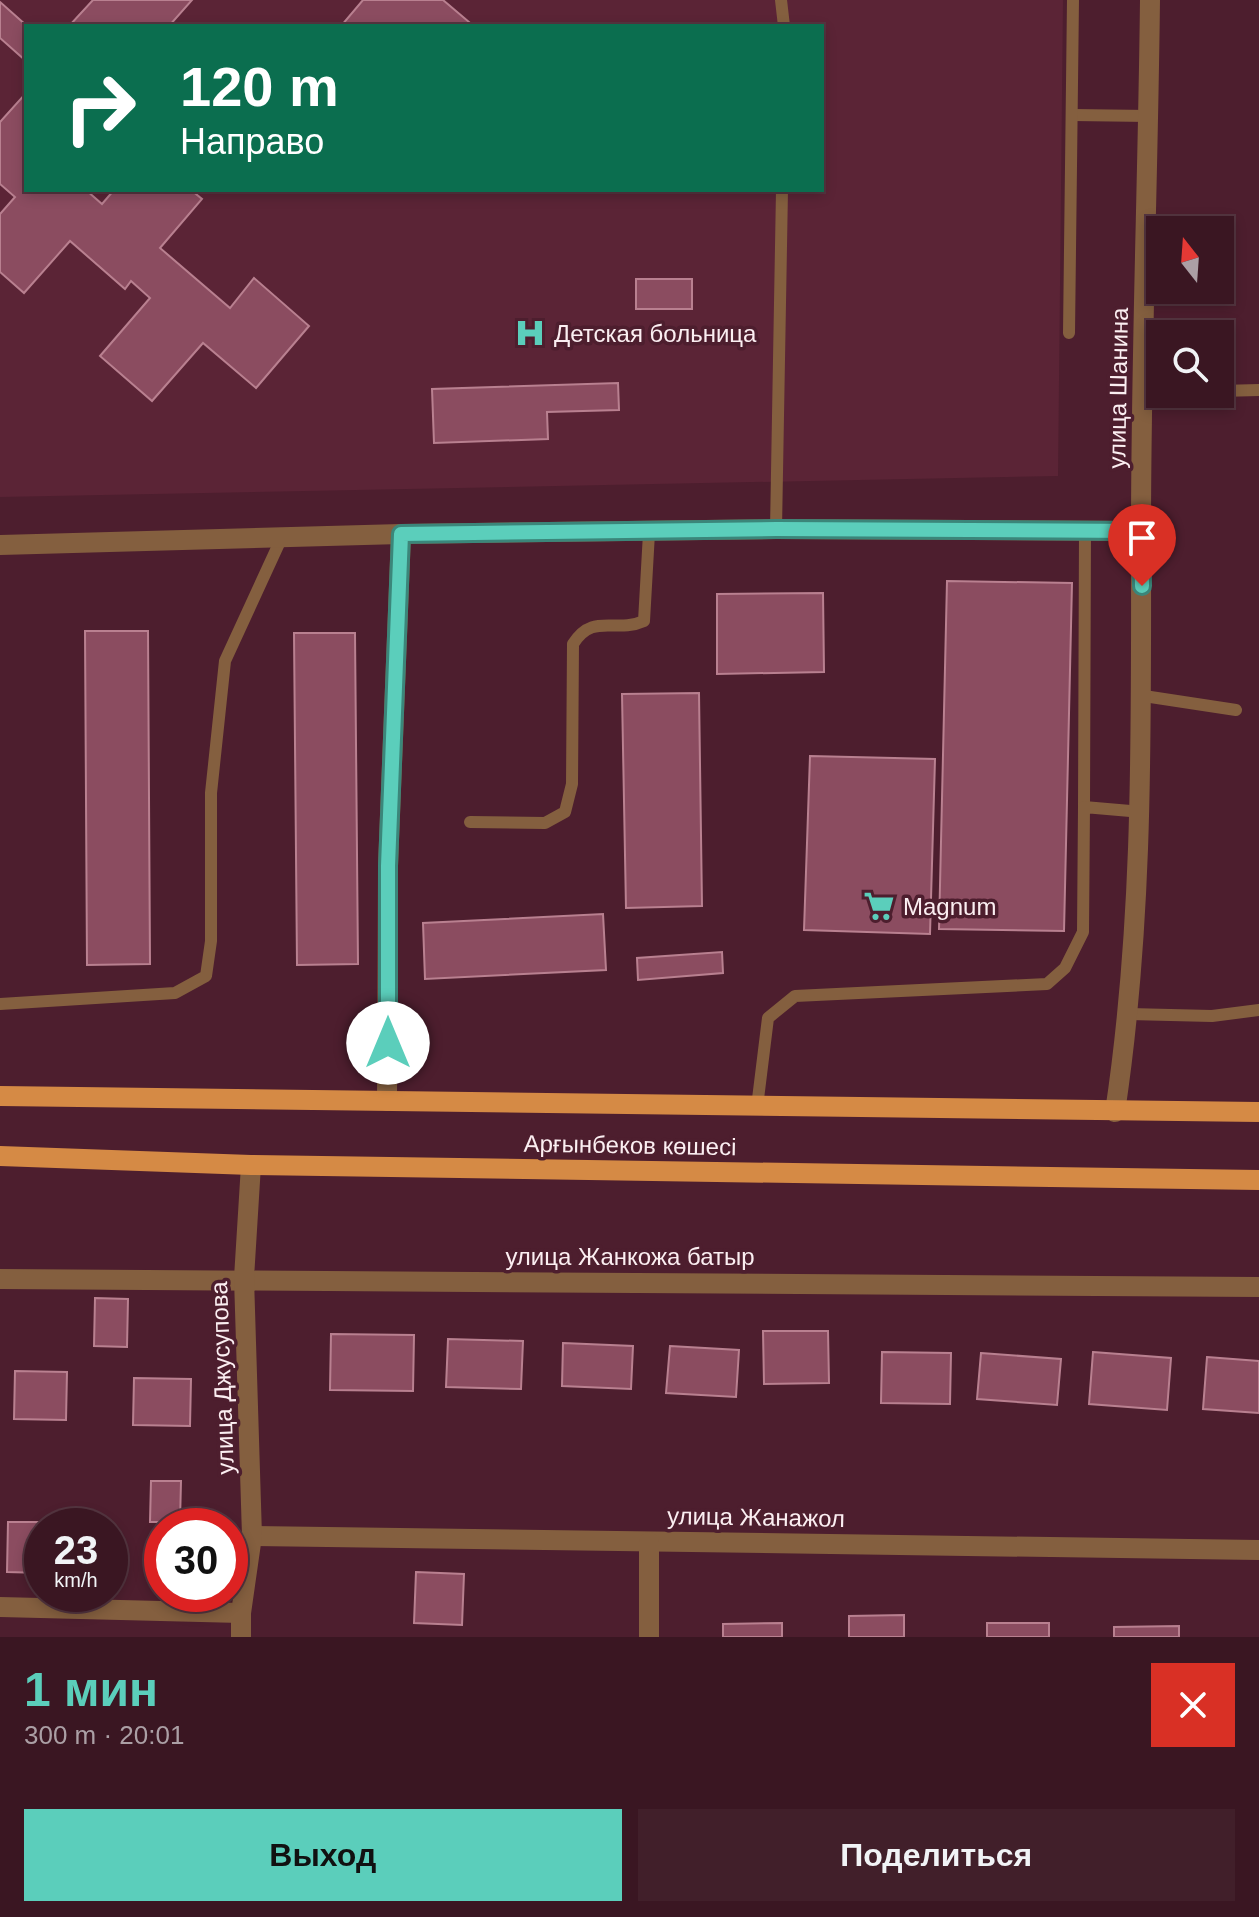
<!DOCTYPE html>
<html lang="ru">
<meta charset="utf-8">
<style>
body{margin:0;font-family:Arial,sans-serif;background:#411f2a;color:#f1f3f6;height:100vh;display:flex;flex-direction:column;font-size:30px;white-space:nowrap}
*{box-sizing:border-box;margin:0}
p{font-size:26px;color:#ab9fa5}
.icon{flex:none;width:44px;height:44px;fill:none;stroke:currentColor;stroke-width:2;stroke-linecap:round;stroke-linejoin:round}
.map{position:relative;height:1637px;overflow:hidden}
.panel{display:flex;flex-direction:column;background:#3a1622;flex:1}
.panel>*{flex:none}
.banner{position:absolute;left:24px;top:24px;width:800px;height:168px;border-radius:0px;box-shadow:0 4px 12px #0003,0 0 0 2px #543540;background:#0b6e4f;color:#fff;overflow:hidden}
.needle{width:52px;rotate:343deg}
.tools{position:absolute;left:1146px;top:216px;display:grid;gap:16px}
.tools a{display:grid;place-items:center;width:88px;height:88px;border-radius:0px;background:#3a1622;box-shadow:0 4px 12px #0003,0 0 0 2px #543540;font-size:40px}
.speed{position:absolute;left:24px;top:1508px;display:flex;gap:16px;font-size:40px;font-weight:700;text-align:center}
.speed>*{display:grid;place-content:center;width:104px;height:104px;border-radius:50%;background:#3a1622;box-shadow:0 4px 12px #0003,0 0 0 2px #543540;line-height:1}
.speed small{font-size:20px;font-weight:400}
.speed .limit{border:12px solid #d22;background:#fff;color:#111}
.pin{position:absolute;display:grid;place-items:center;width:68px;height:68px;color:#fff;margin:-82px -34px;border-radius:50% 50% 50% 0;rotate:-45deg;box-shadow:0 0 8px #0007}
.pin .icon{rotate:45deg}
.me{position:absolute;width:88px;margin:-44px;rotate:0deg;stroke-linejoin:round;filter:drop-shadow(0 0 6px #0008)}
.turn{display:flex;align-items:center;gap:28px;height:168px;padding:0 24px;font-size:36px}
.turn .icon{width:104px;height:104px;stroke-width:2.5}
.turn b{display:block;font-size:56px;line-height:68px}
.round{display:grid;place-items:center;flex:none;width:84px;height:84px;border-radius:0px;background:#411f2a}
.head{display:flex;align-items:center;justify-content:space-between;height:136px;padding:0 24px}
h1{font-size:48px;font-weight:800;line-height:60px;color:#5bcebb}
.cta{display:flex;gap:16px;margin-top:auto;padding:16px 24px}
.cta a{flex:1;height:92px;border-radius:0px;background:#5bcebb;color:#111;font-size:32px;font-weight:800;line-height:92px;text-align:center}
.cta a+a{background:#411f2a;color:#f1f3f6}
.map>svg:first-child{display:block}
</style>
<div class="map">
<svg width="1259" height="1637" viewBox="0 0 1259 1637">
<rect width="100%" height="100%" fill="#4d1e2e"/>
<path fill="#5b2436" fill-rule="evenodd" d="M0,0h1063l-5,476 -1058,21zM26,26h796v164h-796z"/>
<g fill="#8b4c60" stroke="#b98090" stroke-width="2">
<path d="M93,0h99l-23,26h-100z"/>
<path d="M363,0h80l26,22 -4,4h-124z"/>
<path d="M0,2l27,24 -1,35 -26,-23z"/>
<path d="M26,93v97h60l16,14 12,-14h77l11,9 -42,49 70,60 24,-30 55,48 -53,62 -53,-45 -51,58 -52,-45 50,-58 -19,-17 -6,8 -55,-48 -46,52 -24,-21v-58l15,-17 -15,-13v-62z"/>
<rect x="636" y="279" width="56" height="30"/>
<path d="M618,383l1,27 -72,2 1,27 -114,4 -2,-54z"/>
<path d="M947,581l125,2 -8,348 -125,-2z"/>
<path d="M823,593l1,79 -107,2v-80z"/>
<path d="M85,631h63l2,333 -63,1z"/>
<path d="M294,633h61l3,331 -61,1z"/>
<path d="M699,693l3,213 -76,2 -4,-214z"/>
<path d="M810,756l125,3 -5,175 -126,-4z"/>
<path d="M603,914l3,56 -181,9 -2,-56z"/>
<path d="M722,952l1,21 -85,7 -1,-22z"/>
<path d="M95,1298l33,1 -1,48 -33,-1z"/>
<path d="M763,1331h65l1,52 -65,1z"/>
<path d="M331,1334l83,1 -1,56 -83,-1z"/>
<path d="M448,1339l75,2 -2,48 -75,-2z"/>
<path d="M563,1343l70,3 -2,43 -69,-3z"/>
<path d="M670,1346l69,4 -3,47 -70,-4z"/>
<path d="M882,1352l69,1 -1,51 -69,-1z"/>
<path d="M1093,1352l78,6 -4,52 -78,-6z"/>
<path d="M981,1353l80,6 -4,46 -80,-6z"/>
<path d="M1207,1357l52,4v52l-56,-4z"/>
<path d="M15,1371l52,1 -1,48 -52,-1z"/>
<path d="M134,1378l57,1 -1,47 -57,-1z"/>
<path d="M151,1481h30l-1,41h-30z"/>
<path d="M8,1522h43v4h-9v47l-35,-1z"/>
<path d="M416,1572l48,2 -2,51 -48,-2z"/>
<path d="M904,1615v22h-55v-21z"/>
<path d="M782,1623v14h-59v-13z"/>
<rect x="987" y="1623" width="62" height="14"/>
<path d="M1179,1626v11h-65v-10z"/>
</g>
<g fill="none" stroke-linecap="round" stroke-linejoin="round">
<g stroke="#845f3f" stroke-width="12">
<path d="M781,0l3,26"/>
<path d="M1073,115l76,1"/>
<path d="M1069,333l4,-333"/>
<path d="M1220,391l39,-1"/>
<path d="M776,529l6,-339"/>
<path d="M1144,696l92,14"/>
<path d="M1084,807l1,-276"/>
<path d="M470,822l75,1 20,-11 7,-28 1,-140c20,-32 42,-10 71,-23l5,-88"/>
<path d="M0,1004l175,-11 31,-17 5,-35v-148l14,-132 57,-124"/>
<path d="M1129,1014l83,2 47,-6"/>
<path d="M757,1107l11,-89 27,-22 252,-12 18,-16 18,-36 1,-125 58,5"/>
</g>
<g stroke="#845f3f" stroke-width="20">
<path d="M0,545l401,-11 375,-5 365,2"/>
<path d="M387,1101l1,-235 13,-332"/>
<path d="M1115,1112c29,-193 26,-385 26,-580 0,-177 7,-355 9,-532"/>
<path d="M0,1279l1259,8"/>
<path d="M252,1536l1007,14"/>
<path d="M0,1607l241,6"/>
<path d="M241,1637v-24l11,-77 -8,-258 7,-113"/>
<path d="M649,1637v-95"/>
</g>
<g stroke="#d58a45" stroke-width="20">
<path d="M0,1096l1259,16"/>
<path d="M0,1156l251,9 1008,15"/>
</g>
</g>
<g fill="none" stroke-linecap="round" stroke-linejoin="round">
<g stroke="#3b867a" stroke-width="20">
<path id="route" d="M388,1043v-177l13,-332 375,-5 365,2 1,55"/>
</g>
<use href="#route" stroke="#5bcebb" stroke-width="14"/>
</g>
<defs>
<g id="hospital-bare" transform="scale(2.4)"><path d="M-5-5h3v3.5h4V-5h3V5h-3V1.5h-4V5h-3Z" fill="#5bcebb" stroke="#4d1e2e" stroke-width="2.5" paint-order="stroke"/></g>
<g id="supermarket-bare" transform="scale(2.4)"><path d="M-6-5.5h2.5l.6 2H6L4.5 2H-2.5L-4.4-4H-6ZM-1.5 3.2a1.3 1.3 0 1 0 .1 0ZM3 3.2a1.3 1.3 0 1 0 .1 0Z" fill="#5bcebb" stroke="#4d1e2e" stroke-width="2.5" paint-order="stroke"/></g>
</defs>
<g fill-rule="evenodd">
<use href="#hospital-bare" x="530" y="333"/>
<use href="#supermarket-bare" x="879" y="906"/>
</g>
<g text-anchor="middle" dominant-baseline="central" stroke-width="7" stroke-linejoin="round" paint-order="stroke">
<g font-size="24" fill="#fbeef1" stroke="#4d1e2e" text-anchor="start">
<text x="554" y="333">Детская больница</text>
<text x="903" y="906">Magnum</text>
</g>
<g font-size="24" fill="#fbeef1" stroke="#4d1e2e">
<text transform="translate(1118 388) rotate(-89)">улица Шанина</text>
<text transform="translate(630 1145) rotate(1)">Арғынбеков көшесі</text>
<text x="630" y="1256">улица Жанкожа батыр</text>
<text transform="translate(222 1378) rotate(-92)">улица Джусупова</text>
<text transform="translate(756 1517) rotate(1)">улица Жанажол</text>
</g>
</g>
</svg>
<div class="tools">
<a><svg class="needle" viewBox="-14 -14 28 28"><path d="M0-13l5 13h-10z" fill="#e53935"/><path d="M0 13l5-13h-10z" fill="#ab9fa5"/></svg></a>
<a><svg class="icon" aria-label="search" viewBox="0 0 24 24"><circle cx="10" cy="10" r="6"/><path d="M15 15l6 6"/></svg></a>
</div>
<div class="speed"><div>23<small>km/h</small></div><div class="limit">30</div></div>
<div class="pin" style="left:1142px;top:586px;background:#d93025"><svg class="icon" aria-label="arrive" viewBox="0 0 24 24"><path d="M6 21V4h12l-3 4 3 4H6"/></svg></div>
<svg class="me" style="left:388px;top:1043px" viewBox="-20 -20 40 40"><circle r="19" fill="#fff"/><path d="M0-13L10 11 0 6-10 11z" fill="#5bcebb"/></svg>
<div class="banner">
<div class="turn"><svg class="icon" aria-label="right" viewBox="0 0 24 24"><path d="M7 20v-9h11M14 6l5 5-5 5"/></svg><div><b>120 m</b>Направо</div></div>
</div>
</div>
<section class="panel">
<div class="head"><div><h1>1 мин</h1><p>300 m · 20:01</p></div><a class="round" style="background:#d93025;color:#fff"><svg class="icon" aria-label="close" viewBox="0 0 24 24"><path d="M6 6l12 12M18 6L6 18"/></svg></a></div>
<div class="cta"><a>Выход</a><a>Поделиться</a></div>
</section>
